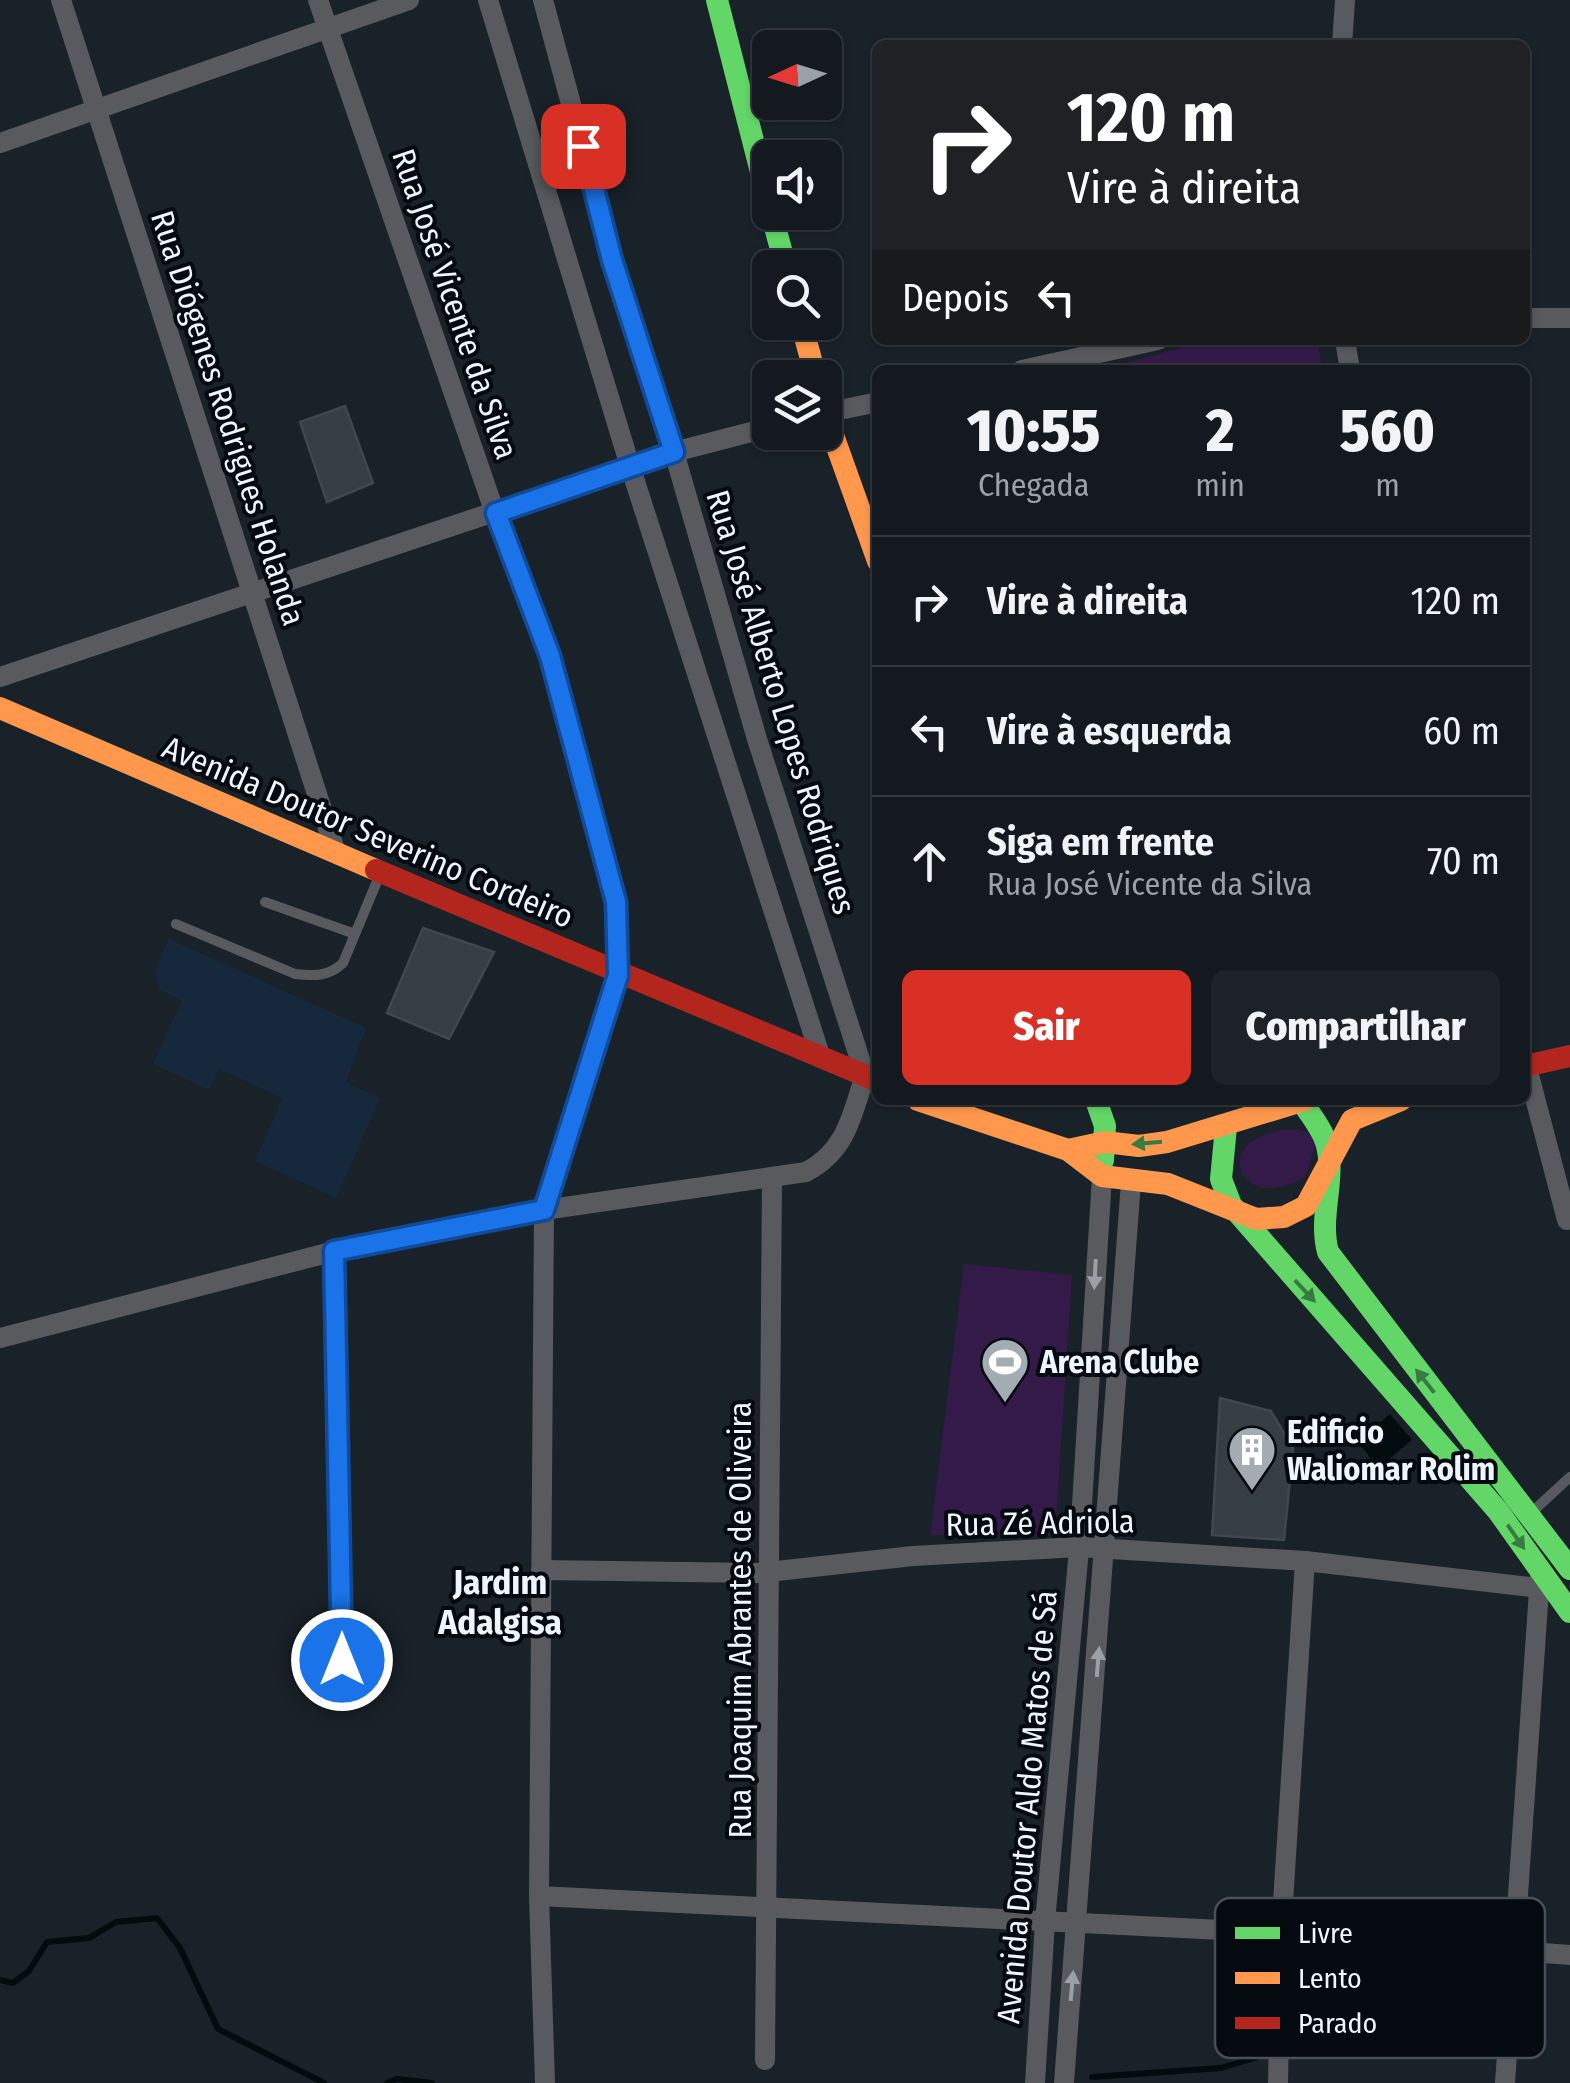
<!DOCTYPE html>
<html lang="pt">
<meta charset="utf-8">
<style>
body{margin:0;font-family:"Fira Sans Condensed",sans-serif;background:#1c2228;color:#f1f3f6;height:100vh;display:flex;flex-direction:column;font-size:38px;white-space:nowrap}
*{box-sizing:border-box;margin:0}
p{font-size:32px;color:#9da0a4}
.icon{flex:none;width:55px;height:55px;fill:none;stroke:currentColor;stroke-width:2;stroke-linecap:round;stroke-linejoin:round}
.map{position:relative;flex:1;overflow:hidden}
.panel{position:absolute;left:872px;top:365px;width:658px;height:740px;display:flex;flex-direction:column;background:#13191f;border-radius:15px;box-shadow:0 2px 8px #0004,0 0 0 2px #32383d}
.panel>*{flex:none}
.hud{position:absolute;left:872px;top:40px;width:658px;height:305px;border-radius:15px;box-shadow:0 2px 8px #0004,0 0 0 2px #32383d;background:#202124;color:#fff;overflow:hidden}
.needle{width:65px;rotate:266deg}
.tools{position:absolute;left:752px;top:30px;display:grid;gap:20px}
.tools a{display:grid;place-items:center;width:90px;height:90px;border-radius:15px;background:#13191f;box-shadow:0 2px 8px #0004,0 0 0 2px #32383d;font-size:50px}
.pin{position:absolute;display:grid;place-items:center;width:85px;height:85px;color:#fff;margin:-42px;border-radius:20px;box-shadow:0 5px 15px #0006}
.me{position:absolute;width:110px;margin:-55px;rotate:0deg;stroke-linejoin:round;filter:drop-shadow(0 0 8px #0008)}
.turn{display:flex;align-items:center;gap:35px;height:210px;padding:0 30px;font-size:45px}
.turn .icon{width:130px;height:130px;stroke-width:2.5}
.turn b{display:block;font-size:70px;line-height:85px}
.then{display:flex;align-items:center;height:95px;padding:0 30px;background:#0003;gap:20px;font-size:38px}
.eta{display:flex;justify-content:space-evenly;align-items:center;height:170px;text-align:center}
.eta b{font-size:60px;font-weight:800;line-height:70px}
.cta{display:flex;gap:20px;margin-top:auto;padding:20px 30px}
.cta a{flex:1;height:115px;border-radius:15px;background:#d93025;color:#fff;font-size:40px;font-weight:800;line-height:115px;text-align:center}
.cta a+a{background:#1c2228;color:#f1f3f6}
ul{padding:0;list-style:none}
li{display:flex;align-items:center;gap:30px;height:130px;padding:0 30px;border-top:2px solid #32383d}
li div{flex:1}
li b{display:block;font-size:38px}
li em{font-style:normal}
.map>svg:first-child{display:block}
</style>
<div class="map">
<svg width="1570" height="2083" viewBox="0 0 1570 2083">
<rect width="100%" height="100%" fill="#192129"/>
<path fill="#16293c" d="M169,939l197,89 -20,54 34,16 -44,100 -81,-37 28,-63 -64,-29 -10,21 -56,-26 29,-64 -22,-10 -5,-19z"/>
<g fill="#341a49">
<path d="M1209,340h109l4,30h-221z"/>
<path d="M1298,1129l11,4 7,10 -10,33c-71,44 -101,-46 -8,-47z"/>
<path d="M964,1264l108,11 -17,261 -125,-1z"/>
</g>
<path fill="#020c0c" d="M1390,1414l22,26 -34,28 -20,-26z"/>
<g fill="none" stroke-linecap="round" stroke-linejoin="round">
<g stroke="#020c0c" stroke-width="6">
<path d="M0,1980l13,3 16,-12 18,-29 42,-4 27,-16 41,-4 23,30 38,81 106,54"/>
<path d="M1286,2040l23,-40 55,-30"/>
<path d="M1092,2077l129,-9 53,-16"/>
<path d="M387,2083l10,-4 35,4"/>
</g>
</g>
<g fill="#353e43" stroke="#3f484e" stroke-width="2.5">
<path d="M345,406l28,77 -46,19 -27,-80z"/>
<path d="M423,928l71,24 -45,87 -62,-26z"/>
<path d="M1220,1398l51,13 22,37 -9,92 -72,-5z"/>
</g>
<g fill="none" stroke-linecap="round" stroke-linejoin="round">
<g stroke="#585a5e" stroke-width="10">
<path d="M265,902l90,32"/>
<path d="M176,924l119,50c19,2 33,3 48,-11l35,-84"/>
<path d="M1531,1513l39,-36"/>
</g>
<g stroke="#585a5e" stroke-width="20">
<path d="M61,0l275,853"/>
<path d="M318,0l177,513 55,143 66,246 2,73 -74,235 -5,686 6,187"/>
<path d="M488,0l142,466 190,589"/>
<path d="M1342,45l3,-45"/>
<path d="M0,143l409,-143"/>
<path d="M1525,318h45"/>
<path d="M1345,340l5,30"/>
<path d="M1022,370l136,-30"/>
<path d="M825,413l53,-11"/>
<path d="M0,677l674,-225 96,-25"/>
<path d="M1525,1060l42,160"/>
<path d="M335,1251l7,443"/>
<path d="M0,1338l335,-87 209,-41 262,-38c40,-21 46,-56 59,-97l-108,-336 -83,-287 -61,-192 -70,-260"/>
<path d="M541,1570l218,3 154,-17 166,-9 226,14 234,27"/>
<path d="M539,1896l742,37 289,22"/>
<path d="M765,2060l7,-881"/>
<path d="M1035,2083l10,-161 35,-384 22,-362"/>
<path d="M1064,2083l67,-901"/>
<path d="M1278,2083l3,-150 24,-372"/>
<path d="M1505,2083l35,-507"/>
</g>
<g stroke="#63d668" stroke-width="22">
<path d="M717,0l53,207"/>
<path d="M771,212l15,56"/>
<path d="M1096,1100l9,26 -2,34"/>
<path d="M1301,1101c9,13 20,26 25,41 11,36 -8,73 2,110l242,317"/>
<path d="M1226,1127l-5,52 10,26 267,306 72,101"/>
</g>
<g stroke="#ff974d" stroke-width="22">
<path d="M801,322l15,56"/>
<path d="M825,413l53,148"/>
<path d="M0,708l376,162"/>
<path d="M918,1100l150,50 34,26 66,8 88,35 28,-2 22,-11 46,-86 49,-20"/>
<path d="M1068,1150l37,-8 34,4 28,-4 138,-42"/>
</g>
<g stroke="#b3261e" stroke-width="22">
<path d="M376,870l502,211"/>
<path d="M1525,1066l45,-10"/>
</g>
</g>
<defs><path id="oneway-solid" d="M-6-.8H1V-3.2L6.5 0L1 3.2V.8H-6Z" transform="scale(2.5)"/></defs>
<g fill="#397a41">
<use href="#oneway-solid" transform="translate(1147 1143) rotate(175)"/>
<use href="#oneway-solid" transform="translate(1305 1291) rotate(47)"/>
<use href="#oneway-solid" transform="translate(1425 1381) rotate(-128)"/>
<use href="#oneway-solid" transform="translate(1516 1537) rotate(55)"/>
</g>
<g fill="#9ba0a6">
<use href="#oneway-solid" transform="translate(1095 1274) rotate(93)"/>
<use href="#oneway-solid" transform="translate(1098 1662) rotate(-85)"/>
<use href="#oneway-solid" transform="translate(1072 1986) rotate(-85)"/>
</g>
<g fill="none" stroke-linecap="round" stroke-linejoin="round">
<g stroke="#114b97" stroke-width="25">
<path id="route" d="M342,1660l-8,-409 210,-41 74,-235 -2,-73 -66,-246 -54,-143 178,-61 -62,-192 -29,-114"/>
</g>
<use href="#route" stroke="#1a73e8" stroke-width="18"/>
</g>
<defs>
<g id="stadium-pin" transform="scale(2.5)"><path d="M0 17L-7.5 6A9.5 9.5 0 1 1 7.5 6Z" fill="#a3abb3" stroke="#050a11"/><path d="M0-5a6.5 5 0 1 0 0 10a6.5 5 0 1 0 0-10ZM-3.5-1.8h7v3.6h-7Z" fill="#fff"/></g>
<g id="building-pin" transform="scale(2.5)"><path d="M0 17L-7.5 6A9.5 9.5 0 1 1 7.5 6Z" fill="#a3abb3" stroke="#050a11"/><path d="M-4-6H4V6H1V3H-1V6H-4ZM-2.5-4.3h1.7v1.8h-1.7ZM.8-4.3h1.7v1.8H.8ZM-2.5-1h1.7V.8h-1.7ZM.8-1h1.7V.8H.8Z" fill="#fff"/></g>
</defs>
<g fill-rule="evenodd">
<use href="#stadium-pin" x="1005" y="1362"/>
<use href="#building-pin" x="1252" y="1450"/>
</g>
<g text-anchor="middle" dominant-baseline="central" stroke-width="8" stroke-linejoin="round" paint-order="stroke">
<g font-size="32" fill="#edf5fe" stroke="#050a11">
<text transform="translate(455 304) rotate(71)">Rua José Vicente da Silva</text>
<text transform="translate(228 418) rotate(72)">Rua Diógenes Rodrigues Holanda</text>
<text transform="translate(781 702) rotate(73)">Rua José Alberto Lopes Rodriques</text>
<text transform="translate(368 832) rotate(23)">Avenida Doutor Severino Cordeiro</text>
<text transform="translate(1040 1523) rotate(-1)">Rua Zé Adriola</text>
<text transform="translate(740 1620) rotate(-90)">Rua Joaquim Abrantes de Oliveira</text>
<text transform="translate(1027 1807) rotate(-85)">Avenida Doutor Aldo Matos de Sá</text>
</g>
<g font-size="32" font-weight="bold" fill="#edf5fe" stroke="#050a11" text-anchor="start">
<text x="1040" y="1362">Arena Clube</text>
<text x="1287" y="1432">Edificio<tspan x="1287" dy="37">Waliomar Rolim</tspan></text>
</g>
<g font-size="35" font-weight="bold" fill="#edf5fe" stroke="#050a11">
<text x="500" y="1582">Jardim<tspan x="500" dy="40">Adalgisa</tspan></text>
</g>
</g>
<rect x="1215" y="1898" width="330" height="160" rx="15" fill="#050a11" stroke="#4b5058" stroke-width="2.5"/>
<rect x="1235" y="1927" width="45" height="12" fill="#63d668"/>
<rect x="1235" y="1972" width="45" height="12" fill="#ff974d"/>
<rect x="1235" y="2017" width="45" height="12" fill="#b3261e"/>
<g font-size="28" fill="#edf5fe">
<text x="1298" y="1943">Livre</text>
<text x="1298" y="1988">Lento</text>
<text x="1298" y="2033">Parado</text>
</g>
</svg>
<div class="tools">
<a><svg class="needle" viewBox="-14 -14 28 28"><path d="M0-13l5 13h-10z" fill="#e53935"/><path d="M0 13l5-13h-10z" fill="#9da0a4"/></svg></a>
<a><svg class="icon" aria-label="sound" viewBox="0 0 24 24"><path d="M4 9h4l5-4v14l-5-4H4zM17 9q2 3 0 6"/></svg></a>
<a><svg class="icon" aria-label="search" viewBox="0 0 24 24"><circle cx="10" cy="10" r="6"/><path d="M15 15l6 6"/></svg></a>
<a><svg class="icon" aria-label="layers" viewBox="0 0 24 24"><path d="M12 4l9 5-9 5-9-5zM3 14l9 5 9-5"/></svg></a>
</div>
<div class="pin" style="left:583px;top:146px;background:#d93025"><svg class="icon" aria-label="arrive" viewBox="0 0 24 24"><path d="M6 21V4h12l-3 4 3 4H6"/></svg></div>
<svg class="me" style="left:342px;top:1660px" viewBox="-20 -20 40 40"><circle r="17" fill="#1a73e8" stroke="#fff" stroke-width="3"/><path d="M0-11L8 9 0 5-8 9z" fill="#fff"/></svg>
<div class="hud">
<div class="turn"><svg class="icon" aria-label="right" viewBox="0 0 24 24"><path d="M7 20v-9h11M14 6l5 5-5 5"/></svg><div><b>120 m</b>Vire à direita</div></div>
<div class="then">Depois<svg class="icon" aria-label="left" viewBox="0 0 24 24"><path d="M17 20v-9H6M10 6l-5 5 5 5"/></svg></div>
</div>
<section class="panel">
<div class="eta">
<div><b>10:55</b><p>Chegada</p></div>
<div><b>2</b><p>min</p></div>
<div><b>560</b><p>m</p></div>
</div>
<ul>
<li><svg class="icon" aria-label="right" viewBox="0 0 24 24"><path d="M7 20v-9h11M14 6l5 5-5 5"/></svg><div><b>Vire à direita</b></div><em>120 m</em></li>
<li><svg class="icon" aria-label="left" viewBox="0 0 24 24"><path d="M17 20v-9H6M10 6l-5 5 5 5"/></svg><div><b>Vire à esquerda</b></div><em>60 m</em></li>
<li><svg class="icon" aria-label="ahead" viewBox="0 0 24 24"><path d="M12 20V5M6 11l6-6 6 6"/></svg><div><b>Siga em frente</b><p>Rua José Vicente da Silva</p></div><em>70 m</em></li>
</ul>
<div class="cta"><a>Sair</a><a>Compartilhar</a></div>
</section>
</div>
